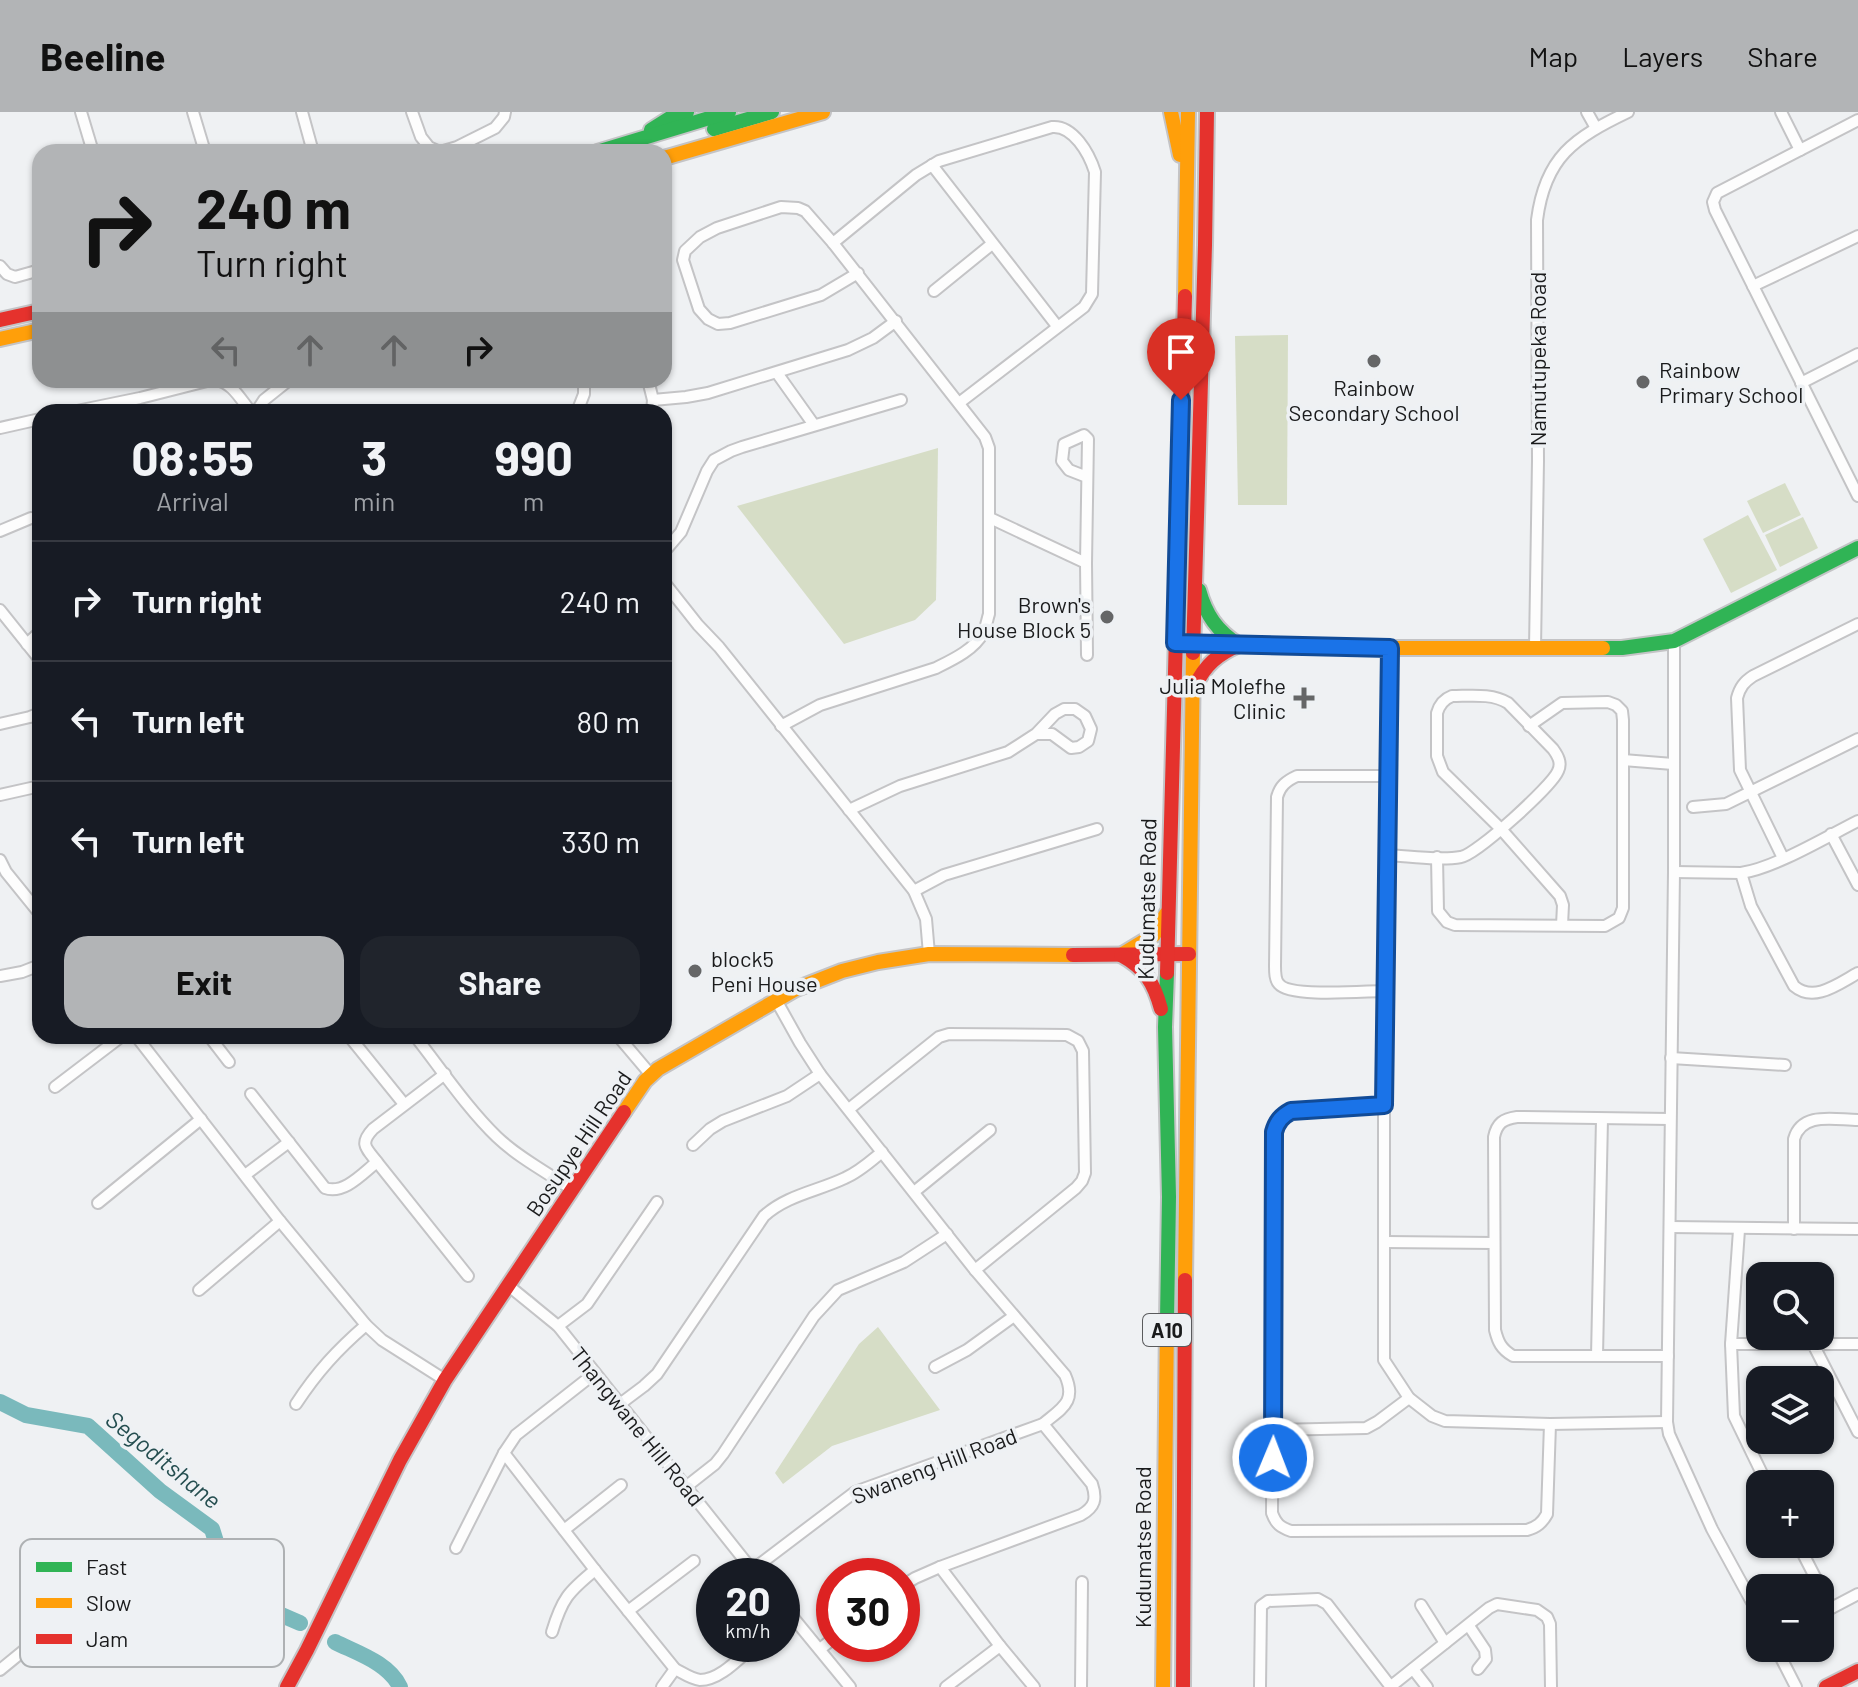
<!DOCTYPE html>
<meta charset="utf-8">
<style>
body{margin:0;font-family:Barlow,sans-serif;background:#20242c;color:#f1f3f6;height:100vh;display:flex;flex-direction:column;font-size:30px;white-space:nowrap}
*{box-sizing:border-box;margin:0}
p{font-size:26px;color:#9ea1a6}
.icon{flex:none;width:44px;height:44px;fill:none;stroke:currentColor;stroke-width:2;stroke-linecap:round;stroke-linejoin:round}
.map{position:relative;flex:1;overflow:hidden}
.drawer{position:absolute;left:32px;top:292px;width:640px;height:640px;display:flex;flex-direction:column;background:#171b24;border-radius:24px;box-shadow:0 2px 6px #0004}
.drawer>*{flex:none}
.hud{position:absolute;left:32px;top:32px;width:640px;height:244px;border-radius:24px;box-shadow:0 2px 6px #0004;background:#b2b4b6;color:#111;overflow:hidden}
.tools{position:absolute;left:1746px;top:1150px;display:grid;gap:16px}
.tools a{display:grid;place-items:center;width:88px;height:88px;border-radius:16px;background:#171b24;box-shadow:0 2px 6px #0004;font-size:40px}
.speed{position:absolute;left:696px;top:1446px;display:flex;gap:16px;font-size:40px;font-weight:700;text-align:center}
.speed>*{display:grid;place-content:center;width:104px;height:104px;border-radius:50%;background:#171b24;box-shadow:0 2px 6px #0004;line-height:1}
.speed small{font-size:20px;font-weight:400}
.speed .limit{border:12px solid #d22;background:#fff;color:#111}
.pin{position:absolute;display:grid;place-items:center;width:68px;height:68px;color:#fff;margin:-82px -34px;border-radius:50% 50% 50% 0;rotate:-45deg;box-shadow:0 0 8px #0007}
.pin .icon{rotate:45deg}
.me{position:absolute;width:88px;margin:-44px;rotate:1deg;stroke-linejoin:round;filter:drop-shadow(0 0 6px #0008)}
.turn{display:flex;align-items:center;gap:28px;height:168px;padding:0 32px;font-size:36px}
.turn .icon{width:104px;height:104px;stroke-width:2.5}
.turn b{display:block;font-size:56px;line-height:68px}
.lanes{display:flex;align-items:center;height:76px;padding:0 32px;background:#0003;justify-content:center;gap:40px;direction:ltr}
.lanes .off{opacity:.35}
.eta{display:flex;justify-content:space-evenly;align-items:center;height:136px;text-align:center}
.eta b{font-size:48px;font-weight:700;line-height:56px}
.button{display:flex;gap:16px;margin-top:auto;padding:16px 32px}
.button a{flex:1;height:92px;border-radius:24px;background:#b2b4b6;color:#111;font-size:32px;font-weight:700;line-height:92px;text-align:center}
.button a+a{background:#20242c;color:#f1f3f6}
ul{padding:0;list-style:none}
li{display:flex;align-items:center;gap:24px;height:120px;padding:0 32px;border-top:2px solid #363941}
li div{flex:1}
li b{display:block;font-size:30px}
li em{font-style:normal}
header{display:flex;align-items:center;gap:48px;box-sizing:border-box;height:112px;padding:0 40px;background:#b2b4b6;color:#111}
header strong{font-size:38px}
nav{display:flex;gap:44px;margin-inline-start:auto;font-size:28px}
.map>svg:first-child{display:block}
</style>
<header>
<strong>Beeline</strong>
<nav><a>Map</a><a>Layers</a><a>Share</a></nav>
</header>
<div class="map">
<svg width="1858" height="1575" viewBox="0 0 1858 1575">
<rect width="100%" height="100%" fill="#eff1f3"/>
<g fill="#d6ddc6">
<path d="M1288,223l-1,170h-49l-3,-169z"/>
<path d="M938,336l-2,152 -21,20 -71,24 -107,-138z"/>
<path d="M1785,371l16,32 -38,18 -16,-32z"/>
<path d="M1748,403l29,55 -46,23 -28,-54z"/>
<path d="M1803,405l15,31 -38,19 -15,-32z"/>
<path d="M878,1215l62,83 -108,36 -49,38 -8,-11 84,-129z"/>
</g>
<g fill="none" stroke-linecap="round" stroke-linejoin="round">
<g stroke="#7ab9bc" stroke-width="16">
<path d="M0,1290l26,13 62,11 72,65 52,38 15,48 27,26 46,20"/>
<path d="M335,1530c22,11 54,21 65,45"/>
</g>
<g stroke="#c4c4c6" stroke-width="14">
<g id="street">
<path d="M81,0l12,40"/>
<path d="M193,0l12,40"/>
<path d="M302,0l11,40"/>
<path d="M412,0l9,25 8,10 11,5 17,-5 38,-19 9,-11 1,-5"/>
<path d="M1587,0l9,16"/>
<path d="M1781,0l19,38"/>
<path d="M1858,8l-141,73 -4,9 2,8 143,286"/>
<path d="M932,53l125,161"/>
<path d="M833,131l83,-68 23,-14 113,-34c21,-2 37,26 43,45l-3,122 -8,13 -125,96"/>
<path d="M0,154l7,8 8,3 25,-7"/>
<path d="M1753,174l105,-50"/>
<path d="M934,179l58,-47"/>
<path d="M777,261l37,52"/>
<path d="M216,268c16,2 25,20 35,32"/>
<path d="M648,268l5,20 -1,12"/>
<path d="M1801,271l57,-29"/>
<path d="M653,288l33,-3 22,-4 140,-43 25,-12 23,-17"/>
<path d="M72,300l68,-14 71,-18"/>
<path d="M256,300l8,-12 25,-20"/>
<path d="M577,300l7,-18v-14"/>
<path d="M0,316l40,-9"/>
<path d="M1087,365l-18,-7 -7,-9 2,-17 20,-9 4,4 -2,124 1,92"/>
<path d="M990,406l96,45"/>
<path d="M0,419l31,-13"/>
<path d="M664,440l17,-20 26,-61 7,-11 17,-9 11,-4 159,-47"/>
<path d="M664,470l34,43 21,22 195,244 12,28 3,35"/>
<path d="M0,498l40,50"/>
<path d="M1674,529v231l-7,550 2,12 43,95 48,88"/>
<path d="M27,532l13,-12"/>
<path d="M1390,536l-6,457v255l25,38 23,18 13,5 105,3 117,-2"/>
<path d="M1535,536l3,-187 -1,-241c8,-63 37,-82 91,-108"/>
<path d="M0,612l30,-7 10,-4"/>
<path d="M781,614l39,-21 116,-37c16,-8 38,-18 47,-35 3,-5 4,-13 6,-19v-166l-4,-11 -152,-194 -28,-32 -7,-3 -17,-1 -64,21 -17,9 -15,14 -2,9 16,49 9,10 10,5 12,-1 91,-28 37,-22"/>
<path d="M1623,648l50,4"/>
<path d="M0,683l40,-9"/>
<path d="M1693,695l33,-3 132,-65"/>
<path d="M849,698l51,-24 108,-34 28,-18 19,-20 9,-5h11l10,7 6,13 -3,12 -9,6 -8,1 -19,-14h-16"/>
<path d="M1831,722l27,51"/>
<path d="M1386,743c23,1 53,6 75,2 15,-2 91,-71 97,-86 4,-8 0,-15 -5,-22l-45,-46c-16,-10 -38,-7 -56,-7 -8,3 -13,10 -15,17v43l6,16 58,57 59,67 3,9 -1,20"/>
<path d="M1437,745l1,54 9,11 8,3 150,1 14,-8 4,-10v-188l-1,-9 -6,-6 -8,-3 -46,1 -33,23"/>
<path d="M1783,746l-43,-88 -3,-72c3,-11 7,-16 16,-22l105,-52"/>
<path d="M0,748l6,12 34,42"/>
<path d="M1674,760l67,1c34,-5 85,-36 117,-52"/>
<path d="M1741,761l10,33 43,80c20,17 44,-2 64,-13"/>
<path d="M914,779l30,-16 153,-46"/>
<path d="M0,864l22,-4 18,-7"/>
<path d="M1385,879c-20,0 -95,7 -106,-7 -4,-4 -4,-12 -4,-18l2,-169c3,-11 9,-16 20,-21h91"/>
<path d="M136,924l144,185 86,104 16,15 63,40"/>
<path d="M209,924l20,26"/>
<path d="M349,924l55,68"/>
<path d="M415,924c26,33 52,72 82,101 22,21 51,36 76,53"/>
<path d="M618,924l33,39"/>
<path d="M1671,946l114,7"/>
<path d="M445,962l-72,55c-14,15 -7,19 4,33l91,114"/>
<path d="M55,975l67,-51"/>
<path d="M251,982l74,94c19,7 38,-15 52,-26"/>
<path d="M1384,993l-93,6c-9,5 -14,10 -17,21l-2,381c4,11 8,14 19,18l236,-1c10,-3 15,-7 20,-16l3,-90"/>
<path d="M849,997l90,-72 10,-3 118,1 11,6 5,10 2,122 -3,8 -6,7 -101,82"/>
<path d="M693,1033l17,-16 13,-8 64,-25 33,-22"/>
<path d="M245,1063l44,-33"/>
<path d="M914,1080l76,-62"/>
<path d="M98,1091l103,-84"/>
<path d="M1670,1115l188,2"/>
<path d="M1794,1117v-90c8,-28 41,-19 64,-19"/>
<path d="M1739,1118l-8,114 3,72 33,68"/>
<path d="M1385,1130l109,1"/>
<path d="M509,1174l49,40 199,250"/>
<path d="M199,1178l81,-69"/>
<path d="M558,1214l29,-22 70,-102"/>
<path d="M1731,1232h127"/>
<path d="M1813,1232l45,88"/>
<path d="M1597,1244l5,-237"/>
<path d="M1668,1244h-155c-12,-7 -15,-14 -18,-26l-1,-193c3,-14 9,-18 23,-20l153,2"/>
<path d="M935,1255l32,-17 47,-34"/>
<path d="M296,1292c21,-32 41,-54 70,-79"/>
<path d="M620,1292l24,-18 13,-12 107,-158c23,-21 54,-25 81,-38 14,-6 26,-17 37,-26"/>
<path d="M1274,1318l92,-2 11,-6 32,-24"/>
<path d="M504,1341l91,117 80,99c8,4 16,10 25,11 21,0 41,-24 56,-36"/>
<path d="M687,1374l28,-22 8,-10 91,-138 24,-26 66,-28 43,-28"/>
<path d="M564,1418l57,-45"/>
<path d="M1798,1432l33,64"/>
<path d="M456,1436l48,-95 12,-18 79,-62"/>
<path d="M940,1455l60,79 34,41"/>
<path d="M752,1458l103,-78 188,-68c19,-16 34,-22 22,-49l-90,-105 -155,-196 -20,-31 -24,-43"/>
<path d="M902,1474l13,-8 25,-11 141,-52c14,-8 16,-16 11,-31l-49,-60"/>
<path d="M782,1492l68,83"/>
<path d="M1421,1493l24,38"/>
<path d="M628,1499l66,-50"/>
<path d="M1820,1502l38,-20"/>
<path d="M1469,1514l16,24 1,9 -8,10"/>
<path d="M552,1520c10,-33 16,-40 43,-62"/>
<path d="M1776,1536l20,39"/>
<path d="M820,1537l14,-11"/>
<path d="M1413,1557l14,18"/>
<path d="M0,1558l33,-27"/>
<path d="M662,1575l13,-18"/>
<path d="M946,1575l54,-41"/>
<path d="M1081,1575l1,-105"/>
<path d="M1260,1575l1,-81 7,-5 50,-2 9,5 64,83"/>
<path d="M1390,1575l99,-79 8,-4 40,6 10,7 3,7 1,63"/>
</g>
</g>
<g stroke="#c4c4c6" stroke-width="18">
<g id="fast">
<path d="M714,17l58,-17"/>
<path d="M651,18l22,-14 14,-4"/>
<path d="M597,40l132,-40"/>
<path d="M1199,478c7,25 18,41 40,55"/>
<path d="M1603,536h19l52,-7 184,-93"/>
<path d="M1167,861l-2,54 4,170 -2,123"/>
</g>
</g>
<g stroke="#c4c4c6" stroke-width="18">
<g id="slow">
<path d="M1171,0l9,43"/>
<path d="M664,46l159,-46"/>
<path d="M1185,184l3,-184"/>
<path d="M0,227l40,-9"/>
<path d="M1181,531l209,5h213"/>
<path d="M1121,843l33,-20 12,-21"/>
<path d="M624,1000l21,-31 13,-12 138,-80 46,-18 36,-9 51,-8 144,1"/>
<path d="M1185,1168l8,-627"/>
<path d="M1163,1575l4,-367"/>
</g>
</g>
<g stroke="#c4c4c6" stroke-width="18">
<g id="jam">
<path d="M0,208l40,-9"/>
<path d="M1193,541l12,-408 2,-133"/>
<path d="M1195,574c10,-21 23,-32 44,-41"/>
<path d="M1073,843l116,-1"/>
<path d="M1121,843c24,13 33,28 40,54"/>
<path d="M1167,861l18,-677"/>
<path d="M287,1575l20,-37 93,-190 45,-80 179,-268"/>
<path d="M1183,1575l2,-407"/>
<path d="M1826,1575l32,-16"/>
</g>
</g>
<use href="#street" stroke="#fdfdfd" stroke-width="10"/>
<use href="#fast" stroke="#30b455" stroke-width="14"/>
<use href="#slow" stroke="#ff9f0a" stroke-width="14"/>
<use href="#jam" stroke="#e5322d" stroke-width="14"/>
</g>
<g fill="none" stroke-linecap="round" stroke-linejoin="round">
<g stroke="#114b97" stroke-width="20">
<path id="route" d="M1181,288l-6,243 215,5 -6,457 -93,6c-9,5 -14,10 -17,21l-1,326"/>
</g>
<use href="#route" stroke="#1a73e8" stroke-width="14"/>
</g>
<g fill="#656667" stroke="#eef1f4" stroke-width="3">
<circle cx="1374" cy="249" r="8"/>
<circle cx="1643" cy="270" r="8"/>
<circle cx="1107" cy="505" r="8"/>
<path d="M1300 574h8v8h8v8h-8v8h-8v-8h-8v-8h8z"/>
<circle cx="695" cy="859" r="8"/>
</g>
<g text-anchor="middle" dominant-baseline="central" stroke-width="7" stroke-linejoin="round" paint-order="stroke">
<rect fill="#eef1f4" stroke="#5a5b5d" stroke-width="2" x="1143" y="1202" width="48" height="32" rx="6"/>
<g font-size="20" font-weight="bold" fill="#1a1b1c">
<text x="1167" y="1218">A10</text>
</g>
<g font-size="22" fill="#1a1b1c" stroke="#eef1f4">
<text transform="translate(1537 247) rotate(-90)">Namutupeka Road</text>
<text transform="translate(1146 787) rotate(-89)">Kudumatse Road</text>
<text transform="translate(578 1031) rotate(-56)">Bosupye Hill Road</text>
<text transform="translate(638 1314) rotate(51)">Thangwane Hill Road</text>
<text transform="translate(934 1353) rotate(-21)">Swaneng Hill Road</text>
<text transform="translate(1142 1435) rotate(-90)">Kudumatse Road</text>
</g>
<g font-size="22" fill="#1a1b1c" stroke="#eef1f4" text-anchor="start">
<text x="1659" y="257">Rainbow<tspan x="1659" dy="25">Primary School</tspan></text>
<text x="1374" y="275" text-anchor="middle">Rainbow<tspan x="1374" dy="25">Secondary School</tspan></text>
<text x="1091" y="492" text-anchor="end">Brown's<tspan x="1091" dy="25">House Block 5</tspan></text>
<text x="1286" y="573" text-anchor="end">Julia Molefhe<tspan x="1286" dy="25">Clinic</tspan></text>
<text x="711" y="846">block5<tspan x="711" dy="25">Peni House</tspan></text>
</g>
<g font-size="24" font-style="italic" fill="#254e50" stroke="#eef1f4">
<text transform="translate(164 1347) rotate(39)">Segoditshane</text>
</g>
</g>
<rect x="20" y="1427" width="264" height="128" rx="12" fill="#eef1f4" stroke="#aeb1b3" stroke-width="2"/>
<rect x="36" y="1450" width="36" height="10" fill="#30b455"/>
<rect x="36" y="1486" width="36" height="10" fill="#ff9f0a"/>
<rect x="36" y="1522" width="36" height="10" fill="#e5322d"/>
<g font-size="22" fill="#1a1b1c">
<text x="86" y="1463">Fast</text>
<text x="86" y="1499">Slow</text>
<text x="86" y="1535">Jam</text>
</g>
</svg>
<div class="tools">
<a><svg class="icon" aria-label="search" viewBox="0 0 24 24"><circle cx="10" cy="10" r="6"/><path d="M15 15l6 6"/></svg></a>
<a><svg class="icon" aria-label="layers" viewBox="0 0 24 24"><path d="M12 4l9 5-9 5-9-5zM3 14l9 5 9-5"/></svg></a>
<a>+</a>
<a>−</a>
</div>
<div class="speed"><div>20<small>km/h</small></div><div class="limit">30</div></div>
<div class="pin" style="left:1181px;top:288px;background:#d93025"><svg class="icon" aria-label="arrive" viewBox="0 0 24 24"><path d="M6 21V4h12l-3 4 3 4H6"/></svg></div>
<svg class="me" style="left:1273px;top:1346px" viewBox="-20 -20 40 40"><circle r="17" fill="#1a73e8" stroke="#fff" stroke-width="3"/><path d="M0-11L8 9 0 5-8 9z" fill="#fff"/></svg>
<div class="hud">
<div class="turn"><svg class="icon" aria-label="right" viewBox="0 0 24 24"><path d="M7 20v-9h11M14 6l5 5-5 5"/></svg><div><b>240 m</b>Turn right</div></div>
<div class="lanes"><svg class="icon off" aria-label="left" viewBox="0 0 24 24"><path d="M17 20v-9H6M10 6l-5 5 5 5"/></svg><svg class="icon off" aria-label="ahead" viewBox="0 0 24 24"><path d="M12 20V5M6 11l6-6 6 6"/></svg><svg class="icon off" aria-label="ahead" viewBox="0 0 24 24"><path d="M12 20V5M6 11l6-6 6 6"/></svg><svg class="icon" aria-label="right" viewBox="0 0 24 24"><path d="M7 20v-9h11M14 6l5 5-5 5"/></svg></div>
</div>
<section class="drawer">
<div class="eta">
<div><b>08:55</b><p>Arrival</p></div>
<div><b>3</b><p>min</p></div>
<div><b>990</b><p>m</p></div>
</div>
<ul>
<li><svg class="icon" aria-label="right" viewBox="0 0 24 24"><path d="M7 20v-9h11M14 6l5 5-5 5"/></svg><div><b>Turn right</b></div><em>240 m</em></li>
<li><svg class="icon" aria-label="left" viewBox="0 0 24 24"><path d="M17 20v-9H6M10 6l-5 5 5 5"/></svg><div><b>Turn left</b></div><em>80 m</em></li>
<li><svg class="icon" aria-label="left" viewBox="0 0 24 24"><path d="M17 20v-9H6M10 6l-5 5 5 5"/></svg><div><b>Turn left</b></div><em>330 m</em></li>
</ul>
<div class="button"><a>Exit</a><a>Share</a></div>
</section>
</div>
